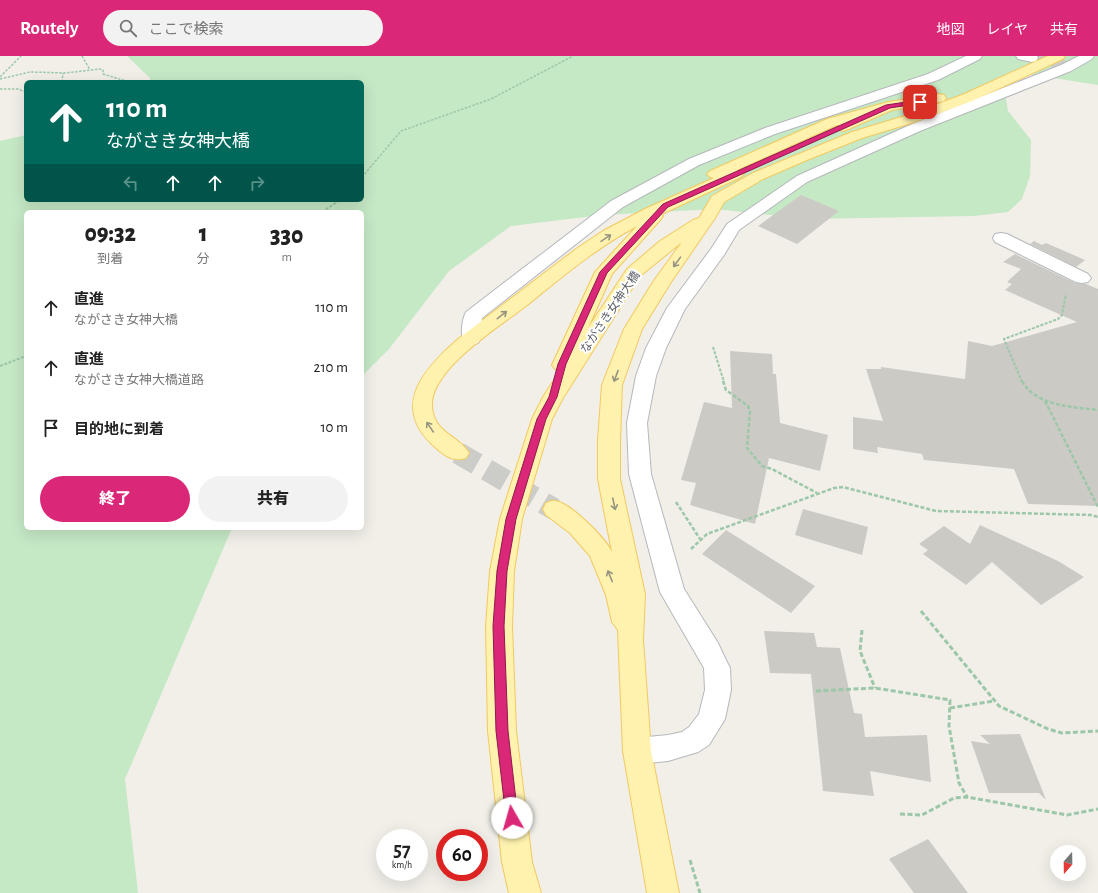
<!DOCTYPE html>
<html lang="ja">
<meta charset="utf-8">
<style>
body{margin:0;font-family:"Alegreya Sans","Noto Sans JP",sans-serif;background:#f2f2f2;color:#222;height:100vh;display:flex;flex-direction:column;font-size:15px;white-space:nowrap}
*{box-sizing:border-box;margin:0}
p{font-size:13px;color:#767676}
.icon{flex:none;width:22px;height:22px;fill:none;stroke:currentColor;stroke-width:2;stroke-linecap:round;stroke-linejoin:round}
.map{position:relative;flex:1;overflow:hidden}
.details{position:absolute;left:24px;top:154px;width:340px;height:320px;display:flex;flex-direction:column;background:#fff;border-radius:6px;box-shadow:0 4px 16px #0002}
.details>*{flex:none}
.top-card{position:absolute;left:24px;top:24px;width:340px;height:122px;border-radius:6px;box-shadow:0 4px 16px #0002;background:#00695c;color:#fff;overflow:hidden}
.needle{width:26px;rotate:200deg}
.controls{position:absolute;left:1050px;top:789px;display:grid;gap:8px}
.controls a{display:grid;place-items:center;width:36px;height:36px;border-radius:50%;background:#fff;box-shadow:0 4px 16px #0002;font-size:20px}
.speed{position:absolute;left:376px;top:773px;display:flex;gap:8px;font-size:20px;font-weight:700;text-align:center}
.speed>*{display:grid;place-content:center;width:52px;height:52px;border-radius:50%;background:#fff;box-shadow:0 4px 16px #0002;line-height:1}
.speed small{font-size:10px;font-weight:400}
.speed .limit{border:6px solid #d22;background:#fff;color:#111}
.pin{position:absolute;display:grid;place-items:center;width:34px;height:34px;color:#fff;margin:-17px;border-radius:8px;box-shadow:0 2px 6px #0006}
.me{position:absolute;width:44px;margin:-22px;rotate:353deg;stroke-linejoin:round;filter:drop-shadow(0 0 3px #0008)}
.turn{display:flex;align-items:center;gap:14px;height:84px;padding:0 16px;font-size:18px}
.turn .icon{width:52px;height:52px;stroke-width:2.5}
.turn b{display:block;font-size:28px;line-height:34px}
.lanes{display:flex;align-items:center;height:38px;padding:0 16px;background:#0003;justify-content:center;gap:20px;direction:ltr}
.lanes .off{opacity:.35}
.eta{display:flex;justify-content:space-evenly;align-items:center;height:68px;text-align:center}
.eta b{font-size:24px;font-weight:800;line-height:28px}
.primary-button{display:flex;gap:8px;margin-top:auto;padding:8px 16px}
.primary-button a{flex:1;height:46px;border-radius:24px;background:#db2777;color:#fff;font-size:16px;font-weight:800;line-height:46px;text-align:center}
.primary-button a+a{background:#f2f2f2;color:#222}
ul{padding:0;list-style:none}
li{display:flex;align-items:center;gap:12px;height:60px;padding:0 16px}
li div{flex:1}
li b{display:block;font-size:15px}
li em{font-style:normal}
header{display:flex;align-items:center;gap:24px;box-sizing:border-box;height:56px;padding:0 20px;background:#db2777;color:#fff}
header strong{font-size:19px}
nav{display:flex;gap:22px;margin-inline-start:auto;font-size:14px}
.search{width:280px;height:36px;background:#f2f2f2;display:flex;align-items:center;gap:10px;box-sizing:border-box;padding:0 14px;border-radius:22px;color:#767676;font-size:15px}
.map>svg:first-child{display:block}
</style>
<header>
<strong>Routely</strong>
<div class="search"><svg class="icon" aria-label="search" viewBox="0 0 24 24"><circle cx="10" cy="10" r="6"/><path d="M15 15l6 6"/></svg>ここで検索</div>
<nav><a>地図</a><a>レイヤ</a><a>共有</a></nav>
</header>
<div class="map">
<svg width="1098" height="837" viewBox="0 0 1098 837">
<rect width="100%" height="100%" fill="#f1efe8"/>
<path fill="#c5e8c5" d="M127,0h971v29l-76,-12 -17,4 -1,10 4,24 23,29 -1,36 -8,23 -14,13 -34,4 -167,3 -92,-10 -113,6 -91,11 -62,45 -60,78 -27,27v-164h-336v316h206l-107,251 13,114h-138v-752l26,-6v65h336v-118h-212v-4z"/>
<g fill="#cccac5">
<path d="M801,139l38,16 -42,33 -39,-18z"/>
<path d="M1034,185l8,4 4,-2 39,17 -9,7 -46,-23z"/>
<path d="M1015,198l60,29 11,1 12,5v217l-70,-2 -14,-35 -90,-9 -2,-6 -45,-7 1,6 -25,-4v-32l30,4 -17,-52h15v-2l84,12 3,-38 24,5 85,-24 -72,-32 7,-6 -5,-2 14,-13 -18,-7z"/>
<path d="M730,295l42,3 1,20h3l4,49 48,12 -8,36 -51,-13 -14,66 -65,-19 6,-22 -15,-3 23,-78 28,6z"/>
<path d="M803,453l65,18 -6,28 -67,-20z"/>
<path d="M980,469l78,36 26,16 -43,28 -49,-43 -26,23 -43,-31 5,-4 -9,-6 25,-18 26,18z"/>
<path d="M726,474l89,56 -24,27 -89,-59z"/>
<path d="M764,575l50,2 3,14 23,1 14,65 8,1 3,23 62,-2 4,47 -61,-11 4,25 -51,-5 -12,-117 -41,-1z"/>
<path d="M1020,678l23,58 3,8 -7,-7h-50l-18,-52 19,3 -10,-9z"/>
<path d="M928,783l40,54h-54l-25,-34z"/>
</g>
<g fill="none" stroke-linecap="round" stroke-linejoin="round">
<path stroke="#ccccc8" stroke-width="14" stroke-dasharray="14 7" stroke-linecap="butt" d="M1032,2l34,10"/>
<path stroke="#ccccc8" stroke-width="22" stroke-dasharray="22 11" stroke-linecap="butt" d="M458,397l96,56"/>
<g stroke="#b5b8bc" stroke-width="2">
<g id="minor">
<path d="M966,0h16l-2,3 -42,21 -163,54 -76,31 -76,42 -141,111 -2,21 -2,4 -7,2 -7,-2c-4,-7 -2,-24 2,-31l145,-111 78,-42 76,-31 163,-54z"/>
<path d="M1016,0h21l1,2 -2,3 -4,1 -14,-3z"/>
<path d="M1079,0h15l-2,3 -21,12 -151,60 -113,51 -68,48 -15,25 -39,54 -19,39 -10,28 -9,47 4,51 33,115 34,54 8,17 4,8 1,22 -6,29 -16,26 -11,7 -30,9 -31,3 -10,-4 -4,-9 4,-9 10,-4 31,-3 14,-3 7,-5 10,-13 6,-24 -1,-22 -44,-76 -31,-118 -2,-51 9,-47 10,-28 21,-40 44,-59 16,-25 70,-48 113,-51 151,-60z"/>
<path d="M1001,177l6,1 81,40 3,4 -3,4 -6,1 -6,-1 -81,-40 -2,-4 2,-4z"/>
</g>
</g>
<g stroke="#f2c960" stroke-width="2">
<path id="major" d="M1048,0h17l-2,3 -91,42 -54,20 -56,17 -55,22 -44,19 -39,23 -9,16 -44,64 -29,47 -20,56 -2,55v39l25,115 -2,46 8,111 28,142h-32l-24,-142 -5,-121 -6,-8 -6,-27 -16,-39 -20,-23 -24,-18 -3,-6 3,-6c3,-1 6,-3 9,-2 15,1 51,38 57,51l-14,-73v-39l4,-55 22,-56 29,-47 29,-40 -42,34 -77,122 -11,21 -30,100 -8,52 -2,55 4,105 16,131 9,31h-32l-7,-31 -14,-131 -2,-105 4,-55 10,-52 32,-100 11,-22 17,-26 -5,-2 -3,-4 43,-93 42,-46c-41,22 -75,51 -111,80 -26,20 -97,64 -94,101 2,26 26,28 37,46l-3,5c-13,4 -21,-2 -30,-10 -47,-41 -13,-78 22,-109l118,-90 27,-18 42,-22 69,-31 -4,-1 -3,-3 3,-3 117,-52 61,-17 51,-8 5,1 2,3 -2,3 -5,1 -47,8 -48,21 -5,-1 -2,-3 2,-2h-2l-100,45 4,1 3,3 -3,3 -79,37 1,2 -2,3 -49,55 -24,54 39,-59 33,-28 33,-21 6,-2 13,-22 41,-23 99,-41 56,-17 54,-20z"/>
</g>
<g stroke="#9cc7a9" stroke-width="1.5" stroke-dasharray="2.5 1.5" stroke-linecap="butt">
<path d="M82,0l8,14"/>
<path d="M0,21l21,-21"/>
<path d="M0,23l30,-7 36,1 33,-4 4,1v4l26,8"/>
<path d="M62,26l1,-9"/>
<path d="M0,33h18l8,3"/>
<path d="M362,121l39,-46 90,-32 82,-43"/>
<path d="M339,145l1,-1"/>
</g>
<g stroke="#9cc7a9" stroke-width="2" stroke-dasharray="3 1.5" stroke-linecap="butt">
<path d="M322,156l18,-12"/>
<path d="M713,291l11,35"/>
<path d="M0,310l26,-10"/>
<path d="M1022,326l-18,-43 54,-20 4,-4 4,-21"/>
</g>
<g stroke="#9cc7a9" stroke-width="2.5" stroke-dasharray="4 2" stroke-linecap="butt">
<path d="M723,325l3,9 22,16 2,5 -3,37 15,18 10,3 45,24"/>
<path d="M1022,325c14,25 50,26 76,29"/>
<path d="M1045,345l53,106"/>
<path d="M676,446l24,37"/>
<path d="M691,493l16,-15 127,-46 9,-1 93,24 155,4 7,2"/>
</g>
<g stroke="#9cc7a9" stroke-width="3" stroke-dasharray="5 2.5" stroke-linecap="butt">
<path d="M921,555l78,95 49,23 14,4 36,-2"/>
<path d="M862,574l-2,21 15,37"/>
<path d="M816,635l59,-3 75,12 -1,26 10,57 8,14"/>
<path d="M950,652l44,-7"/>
<path d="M900,758l22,1 32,-17 13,-1 100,18 31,-6"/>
<path d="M690,804l10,33"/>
</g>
<use href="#minor" fill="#fff" fill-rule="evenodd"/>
<use href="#major" fill="#fff2af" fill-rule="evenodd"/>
</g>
<defs><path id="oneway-shaft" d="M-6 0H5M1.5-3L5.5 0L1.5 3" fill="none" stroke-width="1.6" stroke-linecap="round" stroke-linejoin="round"/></defs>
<g stroke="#979581">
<use href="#oneway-shaft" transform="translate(606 182) rotate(-34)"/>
<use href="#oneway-shaft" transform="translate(677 206) rotate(126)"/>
<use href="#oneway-shaft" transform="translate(502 259) rotate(-38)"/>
<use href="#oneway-shaft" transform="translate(616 320) rotate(111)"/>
<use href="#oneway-shaft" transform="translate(430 371) rotate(-124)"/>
<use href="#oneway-shaft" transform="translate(614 448) rotate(78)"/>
<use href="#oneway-shaft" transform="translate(610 520) rotate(-112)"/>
</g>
<path fill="#db2777" stroke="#8e194d" d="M920,44h2v3l-32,5 -222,99 -61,66 -41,91 -9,33 -11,22 -30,100 -9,52 -3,55 4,105 10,87 -2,4 -4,2 -4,-2 -2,-4 -10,-87 -3,-105 4,-55 9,-52 31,-100 12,-22 9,-33 42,-92 63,-68 223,-99z"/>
<g text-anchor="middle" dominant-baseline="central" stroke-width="4" stroke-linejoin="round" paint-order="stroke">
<g font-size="12" fill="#5f6368" stroke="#fff">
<text transform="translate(610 256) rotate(-56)">ながさき女神大橋</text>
</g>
</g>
</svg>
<div class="controls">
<a><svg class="needle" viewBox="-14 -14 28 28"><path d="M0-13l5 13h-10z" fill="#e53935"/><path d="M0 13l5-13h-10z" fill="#767676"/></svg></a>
</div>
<div class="speed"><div>57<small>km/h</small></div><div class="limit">60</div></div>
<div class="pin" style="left:920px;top:46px;background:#d93025"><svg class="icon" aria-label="arrive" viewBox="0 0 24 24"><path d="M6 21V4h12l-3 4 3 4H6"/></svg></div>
<svg class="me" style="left:512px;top:762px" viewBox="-20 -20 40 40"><circle r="19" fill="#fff"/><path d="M0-13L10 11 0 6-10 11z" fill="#db2777"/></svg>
<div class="top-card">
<div class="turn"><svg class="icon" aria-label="ahead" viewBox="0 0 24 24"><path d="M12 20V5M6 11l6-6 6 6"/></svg><div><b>110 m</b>ながさき女神大橋</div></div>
<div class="lanes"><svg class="icon off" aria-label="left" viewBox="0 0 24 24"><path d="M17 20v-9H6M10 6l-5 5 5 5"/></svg><svg class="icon" aria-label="ahead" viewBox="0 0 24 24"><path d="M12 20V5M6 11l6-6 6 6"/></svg><svg class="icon" aria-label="ahead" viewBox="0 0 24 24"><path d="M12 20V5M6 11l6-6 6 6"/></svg><svg class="icon off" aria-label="right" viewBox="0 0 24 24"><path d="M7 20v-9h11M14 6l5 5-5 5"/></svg></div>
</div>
<section class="details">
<div class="eta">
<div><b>09:32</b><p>到着</p></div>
<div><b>1</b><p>分</p></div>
<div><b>330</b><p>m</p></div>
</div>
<ul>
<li><svg class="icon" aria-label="ahead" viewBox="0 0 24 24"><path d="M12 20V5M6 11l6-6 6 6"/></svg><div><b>直進</b><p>ながさき女神大橋</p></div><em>110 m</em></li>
<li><svg class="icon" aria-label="ahead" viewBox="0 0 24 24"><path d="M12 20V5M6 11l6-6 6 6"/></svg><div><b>直進</b><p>ながさき女神大橋道路</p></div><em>210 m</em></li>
<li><svg class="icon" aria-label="arrive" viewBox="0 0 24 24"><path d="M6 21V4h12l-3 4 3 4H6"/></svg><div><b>目的地に到着</b></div><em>10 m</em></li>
</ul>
<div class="primary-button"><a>終了</a><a>共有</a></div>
</section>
</div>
